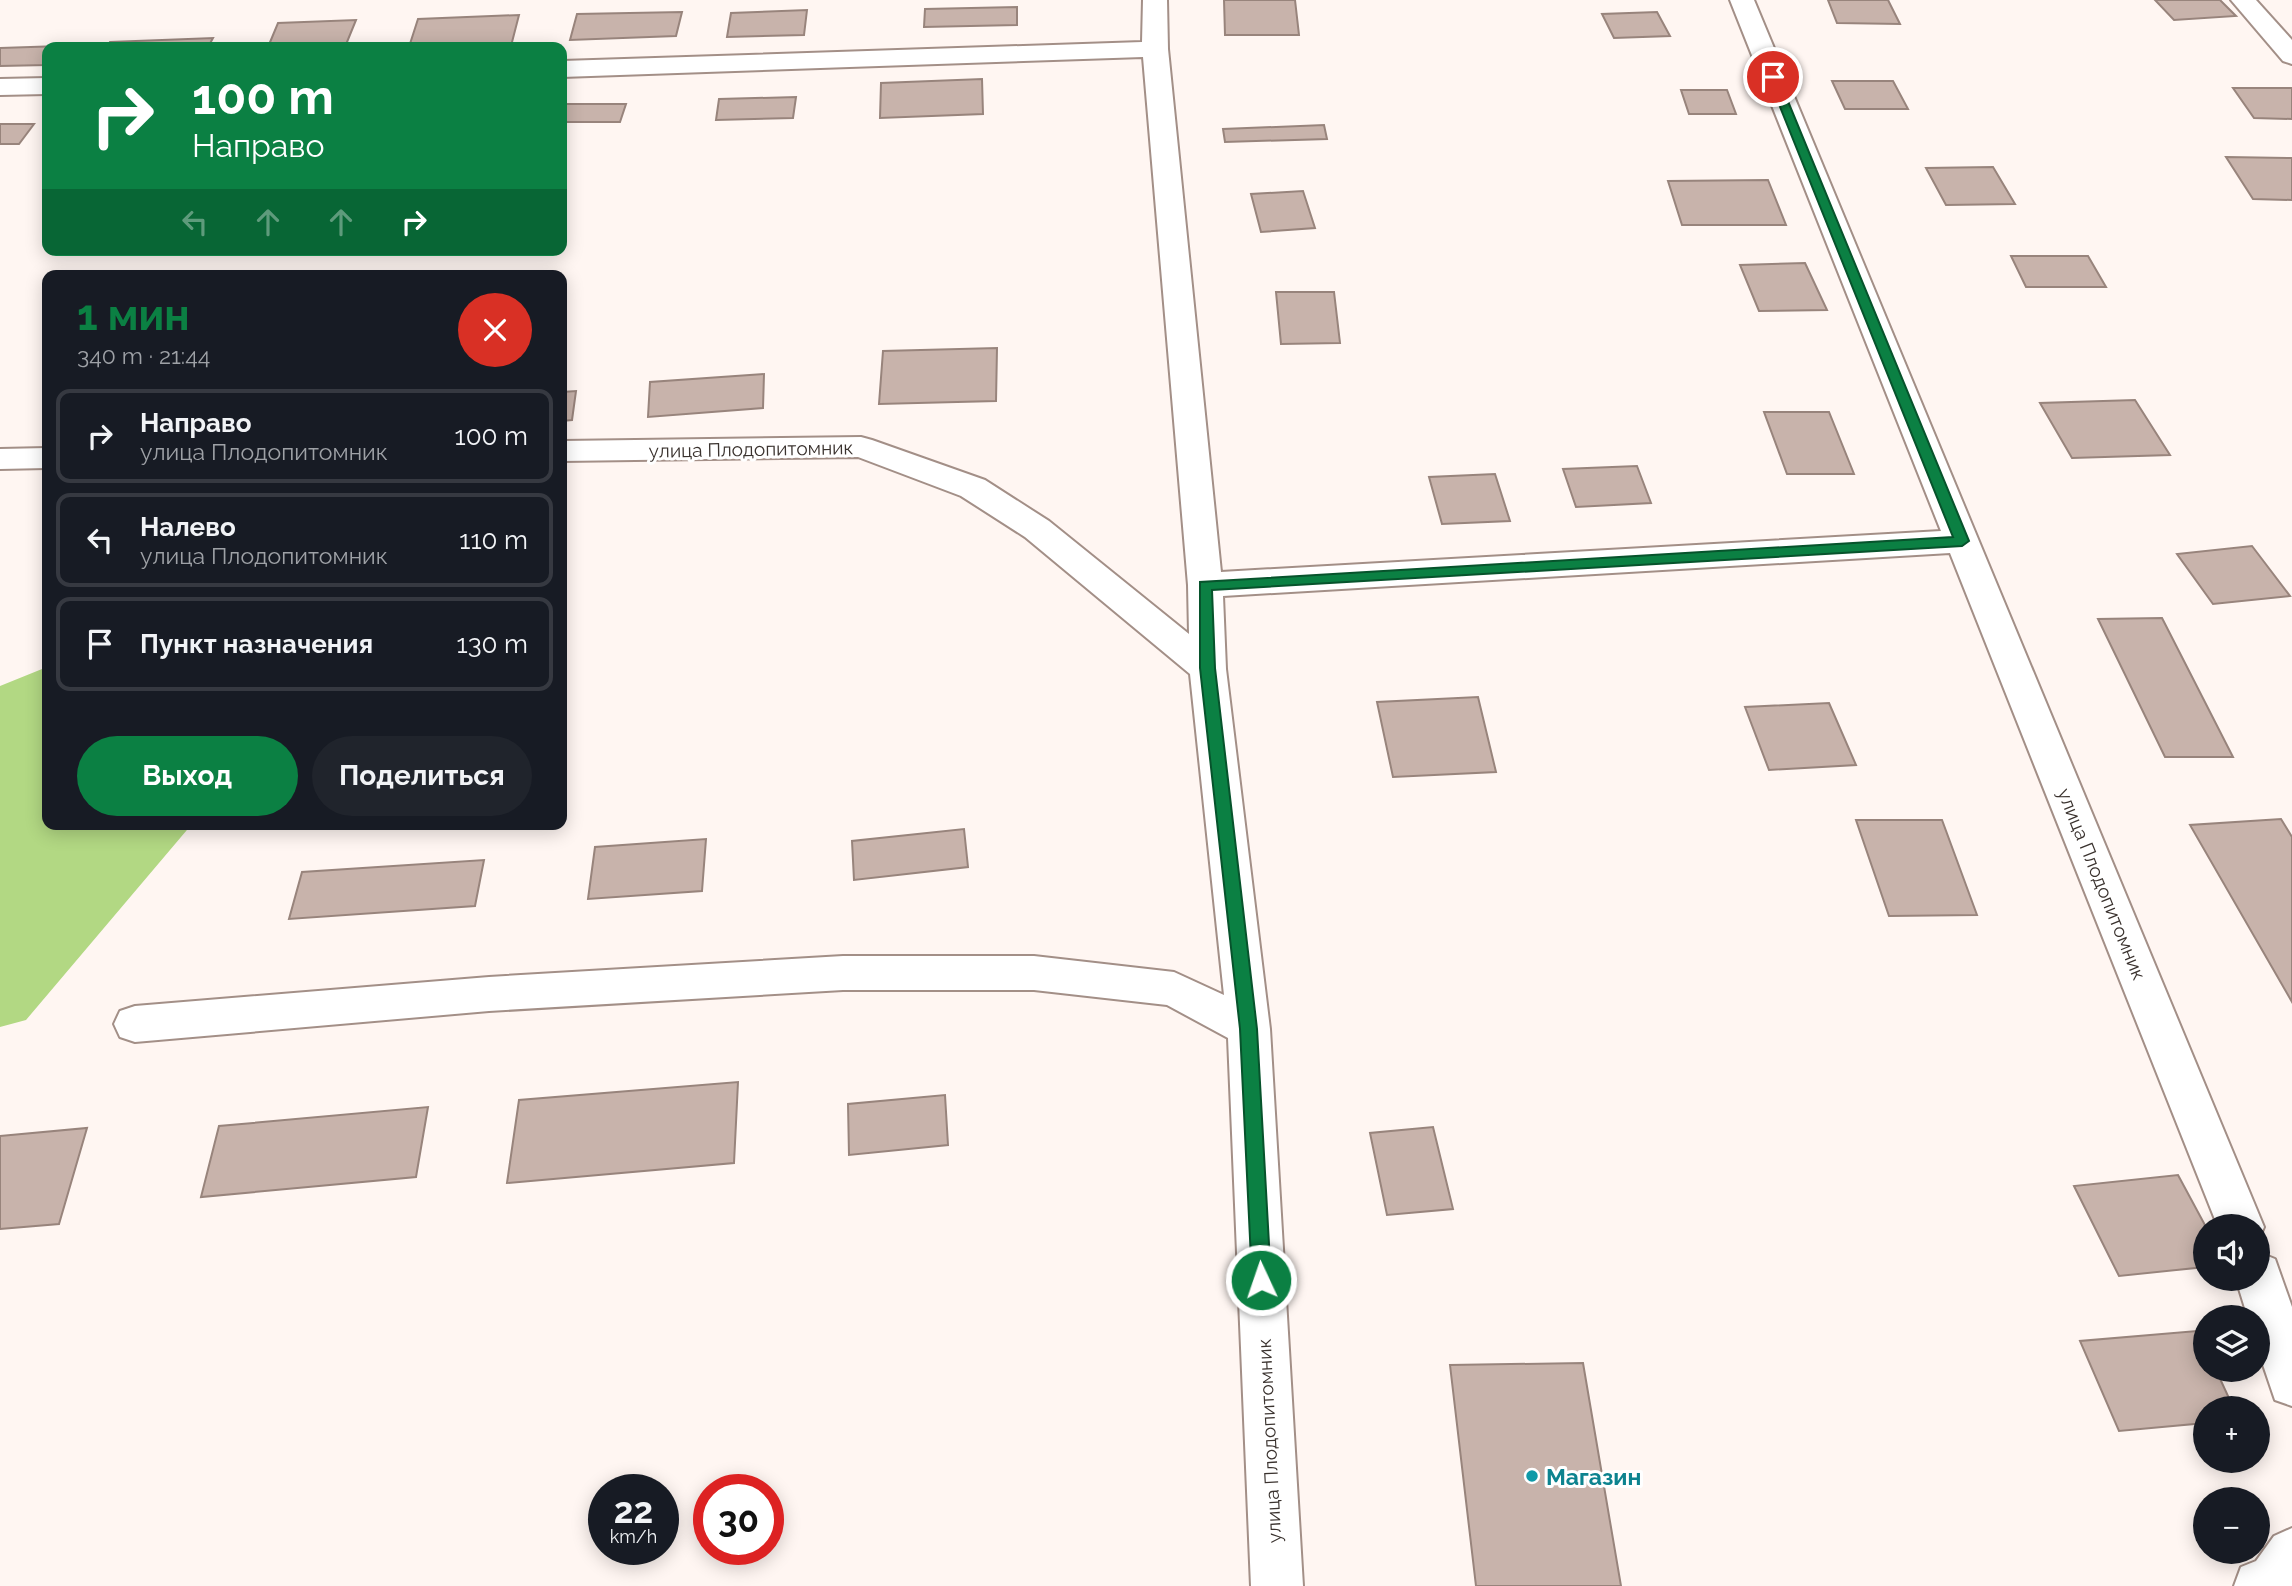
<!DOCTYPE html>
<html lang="ru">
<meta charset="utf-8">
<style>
body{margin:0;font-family:Raleway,sans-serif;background:#20242c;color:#f1f3f6;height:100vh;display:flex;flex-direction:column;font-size:26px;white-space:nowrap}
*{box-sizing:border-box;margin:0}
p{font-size:23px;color:#9ea1a6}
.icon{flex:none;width:38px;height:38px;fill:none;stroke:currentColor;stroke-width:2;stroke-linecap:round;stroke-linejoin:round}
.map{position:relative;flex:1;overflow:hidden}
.drawer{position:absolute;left:42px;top:270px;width:525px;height:560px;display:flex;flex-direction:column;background:#171b24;border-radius:14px;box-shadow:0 4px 18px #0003}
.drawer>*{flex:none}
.top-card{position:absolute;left:42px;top:42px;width:525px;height:214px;border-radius:14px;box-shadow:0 4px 18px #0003;background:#0b8043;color:#fff;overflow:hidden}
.controls{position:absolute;left:2193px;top:1214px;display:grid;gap:14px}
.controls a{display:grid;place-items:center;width:77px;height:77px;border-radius:50%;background:#171b24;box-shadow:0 4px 18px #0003;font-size:35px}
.speed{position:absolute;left:588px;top:1474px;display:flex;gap:14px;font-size:35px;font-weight:700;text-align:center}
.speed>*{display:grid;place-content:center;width:91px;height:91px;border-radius:50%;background:#171b24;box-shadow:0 4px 18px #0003;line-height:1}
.speed small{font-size:18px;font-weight:400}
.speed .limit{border:10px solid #d22;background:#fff;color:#111}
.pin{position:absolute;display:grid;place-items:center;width:60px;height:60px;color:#fff;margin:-30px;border:4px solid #fff;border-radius:50%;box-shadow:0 2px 7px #0007}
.me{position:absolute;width:77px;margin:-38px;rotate:357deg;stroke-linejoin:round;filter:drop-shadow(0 0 5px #0008)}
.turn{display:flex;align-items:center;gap:24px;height:147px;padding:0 35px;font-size:32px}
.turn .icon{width:91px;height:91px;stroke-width:2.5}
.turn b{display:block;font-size:49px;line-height:60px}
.lanes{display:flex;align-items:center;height:66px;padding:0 35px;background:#0003;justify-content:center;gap:35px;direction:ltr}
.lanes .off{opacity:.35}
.round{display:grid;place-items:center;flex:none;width:74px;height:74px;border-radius:37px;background:#20242c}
.summary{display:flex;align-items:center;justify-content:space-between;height:119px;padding:0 35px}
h1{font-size:42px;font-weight:700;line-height:52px;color:#0b8043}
.button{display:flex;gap:14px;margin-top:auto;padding:14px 35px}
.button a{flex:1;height:80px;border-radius:42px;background:#0b8043;color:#fff;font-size:28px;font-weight:700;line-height:80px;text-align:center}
.button a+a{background:#20242c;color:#f1f3f6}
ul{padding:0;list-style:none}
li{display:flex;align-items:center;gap:21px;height:94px;margin:0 14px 10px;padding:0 21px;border:4px solid #363941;border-radius:14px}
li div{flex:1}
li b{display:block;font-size:26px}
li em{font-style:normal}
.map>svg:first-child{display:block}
</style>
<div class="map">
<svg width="2292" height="1586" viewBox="0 0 2292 1586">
<rect width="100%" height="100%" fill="#fff6f2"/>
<path fill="#b2d883" d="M47,667v157h145l-166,196 -26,7v-341z"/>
<g fill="#c8b3ab" stroke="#98847c" stroke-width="2">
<path d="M1224,0h71l4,35h-74z"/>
<path d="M1828,0h60l12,24 -63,-1z"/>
<path d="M2155,0h65l16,16 -62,4z"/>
<path d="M1017,7v18l-93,2 1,-18z"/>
<path d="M807,10l-3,25 -77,2 4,-24z"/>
<path d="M682,12l-6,24 -106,4 7,-26z"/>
<path d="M1657,12l13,24 -56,2 -12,-24z"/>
<path d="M519,15l-8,31 -102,1 9,-28z"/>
<path d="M356,20l-11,27h-77l10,-24z"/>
<path d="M213,38l-5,9h-101l3,-5z"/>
<path d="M61,46l-14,1v18l-47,1v-18z"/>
<path d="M982,79l1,35 -103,4 1,-35z"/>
<path d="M1832,81h61l15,28h-63z"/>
<path d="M2233,88h59v31l-38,-1z"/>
<path d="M1681,90h46l9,24h-47z"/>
<path d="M796,97l-3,21 -77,2 3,-21z"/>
<path d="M562,104h64l-6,18h-58z"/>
<path d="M0,124h34l-15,20h-19z"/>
<path d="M1324,125l3,14 -102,3 -2,-13z"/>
<path d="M2226,157l66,1v42l-39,-1z"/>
<path d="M1993,167l22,37 -69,1 -20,-37z"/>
<path d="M1768,180l18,45h-104l-14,-44z"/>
<path d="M1303,191l12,37 -54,4 -10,-38z"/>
<path d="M2011,256h77l18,31h-80z"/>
<path d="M1805,263l22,47 -68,1 -19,-46z"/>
<path d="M1276,292h58l6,51 -59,1z"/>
<path d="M997,348l-1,53 -117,3 4,-53z"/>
<path d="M764,374l-1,34 -115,9 2,-35z"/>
<path d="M576,391l-4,29 -10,1v-29z"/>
<path d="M2135,400l35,55 -98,3 -32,-55z"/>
<path d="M1764,412h65l25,62h-67z"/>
<path d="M1637,466l14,37 -75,4 -13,-38z"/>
<path d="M1495,474l15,47 -68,3 -13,-47z"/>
<path d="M2252,546l38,50 -77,8 -36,-50z"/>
<path d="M2162,618l71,139h-68l-67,-138z"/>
<path d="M1478,697l18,75 -103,5 -16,-75z"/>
<path d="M1829,703l27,62 -87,5 -24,-63z"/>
<path d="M2281,819l11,18v165l-102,-177z"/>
<path d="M1856,820h86l35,95 -88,1z"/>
<path d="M964,829l4,38 -114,13 -2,-39z"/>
<path d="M706,839l-4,52 -114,8 7,-52z"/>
<path d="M484,860l-9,46 -186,13 13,-47z"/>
<path d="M738,1082l-4,81 -227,20 12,-83z"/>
<path d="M945,1095l3,50 -99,10 -1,-51z"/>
<path d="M428,1107l-12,70 -215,20 18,-71z"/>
<path d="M1433,1127l20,82 -66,6 -17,-82z"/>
<path d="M87,1128l-28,96 -59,5v-93z"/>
<path d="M2178,1175l28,52 -1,40 -86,9 -45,-90z"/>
<path d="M2197,1331l8,17v22h11l18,39h-29v14l-86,8 -39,-90z"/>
<path d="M1583,1363l38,223h-145l-26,-221z"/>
</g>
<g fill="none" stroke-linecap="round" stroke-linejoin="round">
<g stroke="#a38f87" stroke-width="4">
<g id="street">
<path d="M1143,0h24l1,49 53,523 720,-41 -211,-531h24l510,1227 -6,14v-14h-40l-268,-674 -727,43 3,73 44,360 33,557h-52l-23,-548 -61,-33 -133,-15h-191l-354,21 -354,31 -15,-5 -6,-13 6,-13 15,-5 354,-29 354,-21h191l140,16 50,23 -34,-321 -165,-137 -64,-41 -103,-39 -296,4v-20l299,-4 11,3 113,40 64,41 140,113 -1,-49 -45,-528 -581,20v-16l580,-19z"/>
<path d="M2231,0h25l36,40v24l-9,-3z"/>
<path d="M47,78v16l-47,1v-16z"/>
<path d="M47,448v20l-47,1v-20z"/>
<path d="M2258,1252l17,7 17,48v99l-17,-6 -17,-50v-32h-10l-12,-39h22z"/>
<path d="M2292,1528v58h-58l7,-19 15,-6 18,-25z"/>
</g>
</g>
<use href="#street" fill="#fff" fill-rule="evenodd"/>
</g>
<path fill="#0b8043" stroke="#07532c" stroke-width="2" d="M1773,74l5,3 191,464 -7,5 -750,44 3,78 42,361 14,251 -3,6 -7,3 -6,-3 -3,-6 -12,-251 -40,-361v-86l753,-45 -185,-460z"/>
<circle fill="#0f9aa8" stroke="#fff" stroke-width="2.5" cx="1532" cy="1476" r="7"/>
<g text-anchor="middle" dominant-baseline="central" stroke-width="6" stroke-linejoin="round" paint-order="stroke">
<g font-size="19" fill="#3a322e" stroke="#fff">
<text transform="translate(751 449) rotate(-1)">улица Плодопитомник</text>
<text transform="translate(2102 884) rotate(68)">улица Плодопитомник</text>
<text transform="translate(1269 1441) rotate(-93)">улица Плодопитомник</text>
</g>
<g font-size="23" font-weight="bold" fill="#0d838f" stroke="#fff" text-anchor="start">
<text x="1546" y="1476">Магазин</text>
</g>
</g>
</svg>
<div class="controls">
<a><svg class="icon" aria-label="sound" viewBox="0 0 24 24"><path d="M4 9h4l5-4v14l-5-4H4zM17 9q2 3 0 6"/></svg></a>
<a><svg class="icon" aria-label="layers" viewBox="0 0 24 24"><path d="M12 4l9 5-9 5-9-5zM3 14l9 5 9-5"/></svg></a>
<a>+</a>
<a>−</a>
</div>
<div class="speed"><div>22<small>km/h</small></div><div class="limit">30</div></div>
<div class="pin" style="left:1773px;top:77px;background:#d93025"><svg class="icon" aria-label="arrive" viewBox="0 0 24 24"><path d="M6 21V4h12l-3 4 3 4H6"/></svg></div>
<svg class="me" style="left:1261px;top:1280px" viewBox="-20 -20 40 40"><circle r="17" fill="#0b8043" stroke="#fff" stroke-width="3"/><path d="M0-11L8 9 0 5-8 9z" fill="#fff"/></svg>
<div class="top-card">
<div class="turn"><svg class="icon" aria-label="right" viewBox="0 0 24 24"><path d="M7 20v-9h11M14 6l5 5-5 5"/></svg><div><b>100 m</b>Направо</div></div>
<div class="lanes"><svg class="icon off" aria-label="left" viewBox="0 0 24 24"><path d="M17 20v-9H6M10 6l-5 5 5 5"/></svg><svg class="icon off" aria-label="ahead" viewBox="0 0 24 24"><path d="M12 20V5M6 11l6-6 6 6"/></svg><svg class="icon off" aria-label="ahead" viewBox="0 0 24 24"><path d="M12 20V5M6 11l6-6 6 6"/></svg><svg class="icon" aria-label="right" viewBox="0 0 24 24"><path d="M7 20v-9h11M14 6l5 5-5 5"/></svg></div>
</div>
<section class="drawer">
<div class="summary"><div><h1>1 мин</h1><p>340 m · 21:44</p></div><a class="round" style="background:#d93025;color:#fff"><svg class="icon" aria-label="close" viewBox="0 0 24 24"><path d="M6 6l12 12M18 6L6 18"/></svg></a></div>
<ul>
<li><svg class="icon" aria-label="right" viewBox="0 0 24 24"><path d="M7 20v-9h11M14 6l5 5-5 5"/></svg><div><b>Направо</b><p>улица Плодопитомник</p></div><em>100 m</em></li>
<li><svg class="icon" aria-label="left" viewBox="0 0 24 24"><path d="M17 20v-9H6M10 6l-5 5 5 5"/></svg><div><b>Налево</b><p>улица Плодопитомник</p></div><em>110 m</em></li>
<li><svg class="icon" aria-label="arrive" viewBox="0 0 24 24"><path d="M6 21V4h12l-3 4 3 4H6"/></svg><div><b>Пункт назначения</b></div><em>130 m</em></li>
</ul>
<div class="button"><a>Выход</a><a>Поделиться</a></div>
</section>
</div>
